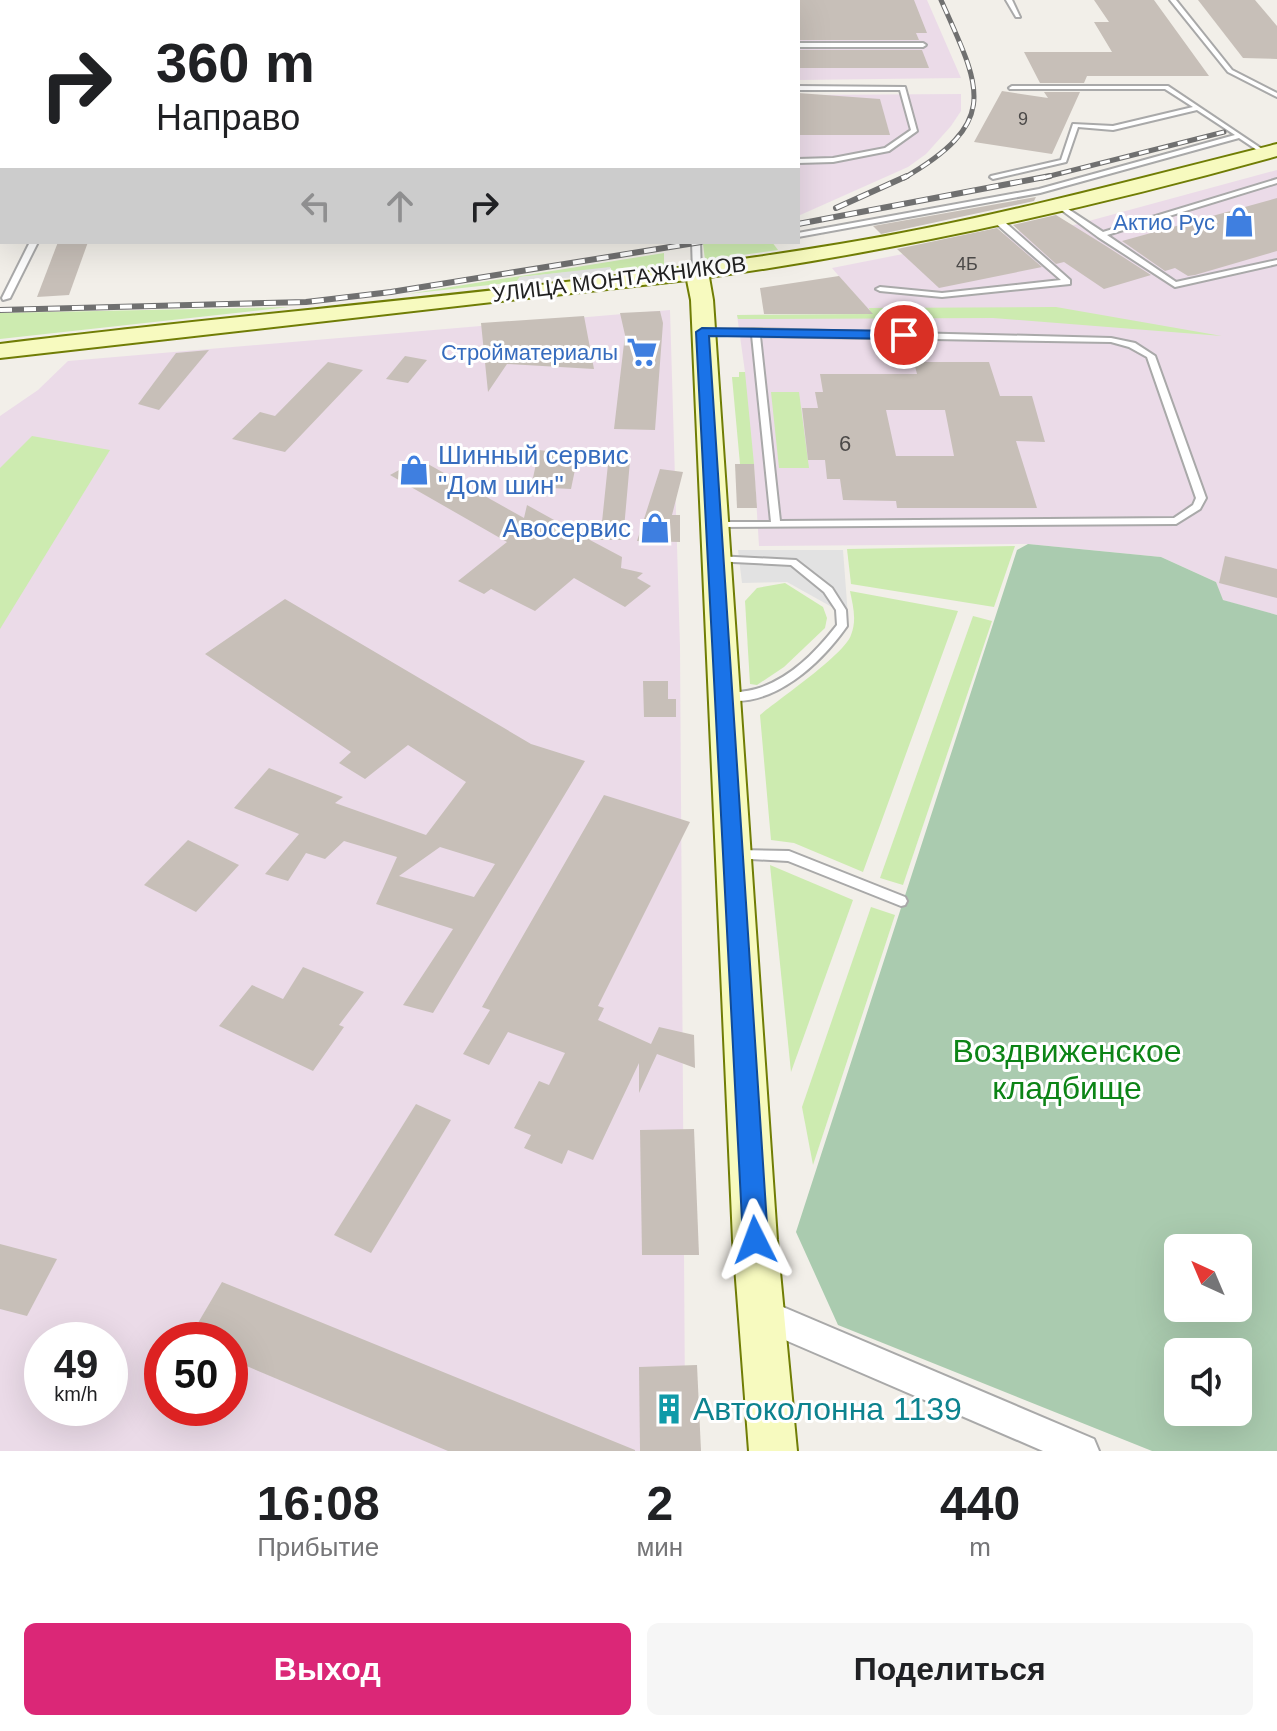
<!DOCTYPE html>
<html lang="ru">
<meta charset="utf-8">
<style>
body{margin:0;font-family:Helvetica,sans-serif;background:#f6f6f6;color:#202124;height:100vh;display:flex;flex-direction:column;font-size:30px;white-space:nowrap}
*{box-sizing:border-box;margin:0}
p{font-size:26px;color:#757577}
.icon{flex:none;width:44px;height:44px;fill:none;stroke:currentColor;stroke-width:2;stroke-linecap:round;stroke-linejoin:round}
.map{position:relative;height:1451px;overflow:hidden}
.sheet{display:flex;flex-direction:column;background:#fff;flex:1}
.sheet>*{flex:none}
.banner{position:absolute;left:0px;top:0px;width:800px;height:244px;box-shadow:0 8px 32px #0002;background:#fff;color:#202124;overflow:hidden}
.needle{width:52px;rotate:316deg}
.controls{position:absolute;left:1164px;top:1234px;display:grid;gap:16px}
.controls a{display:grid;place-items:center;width:88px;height:88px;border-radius:12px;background:#fff;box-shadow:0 8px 32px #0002;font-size:40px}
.speed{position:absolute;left:24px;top:1322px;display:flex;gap:16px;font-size:40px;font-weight:700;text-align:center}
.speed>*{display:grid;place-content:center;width:104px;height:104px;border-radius:50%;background:#fff;box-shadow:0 8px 32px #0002;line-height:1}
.speed small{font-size:20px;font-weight:400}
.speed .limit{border:12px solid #d22;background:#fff;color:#111}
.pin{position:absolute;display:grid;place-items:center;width:68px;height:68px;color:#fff;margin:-34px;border:4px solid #fff;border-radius:50%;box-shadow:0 2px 8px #0007}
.me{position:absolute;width:88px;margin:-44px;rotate:357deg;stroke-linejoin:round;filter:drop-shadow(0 0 6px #0008)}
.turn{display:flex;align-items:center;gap:28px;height:168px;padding:0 24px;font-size:36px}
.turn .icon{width:104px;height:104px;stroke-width:2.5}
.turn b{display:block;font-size:56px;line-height:68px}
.lanes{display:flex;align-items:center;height:76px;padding:0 24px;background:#0003;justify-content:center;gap:40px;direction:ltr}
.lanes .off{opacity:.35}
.eta{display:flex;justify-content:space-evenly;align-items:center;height:136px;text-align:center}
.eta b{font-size:48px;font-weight:700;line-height:56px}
.button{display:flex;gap:16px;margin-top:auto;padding:16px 24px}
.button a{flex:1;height:92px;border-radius:12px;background:#db2777;color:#fff;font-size:32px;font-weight:700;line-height:92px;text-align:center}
.button a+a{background:#f6f6f6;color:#202124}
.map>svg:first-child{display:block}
</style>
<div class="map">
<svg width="1277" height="1451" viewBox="0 0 1277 1451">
<rect width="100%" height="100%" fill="#f2efe9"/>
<g fill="#ebdbe8" fill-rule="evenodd">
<path d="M0,0h927l34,78 -163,2v-78h-796l-2,79z"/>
<path d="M961,94v17l-10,15 -25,28 -18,13 -110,49v-121z"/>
<path d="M1277,170v445l-55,-15 -6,-18 -55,-25 -133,-13 -269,2 -5,-81 -22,-88h7v-5h6l-8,-57 134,-1 -39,-46 223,-44 19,1z"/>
<path d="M670,310l10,337 5,757 3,47h-688v-1035l38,-26 30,-29zM42,1340h68v68h-68zM162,1340h68v68h-68z"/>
</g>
<g fill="#cdebb0">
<path d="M717,242h55l6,8 -73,10 -2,-16z"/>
<path d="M664,253v14l-53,4v-3l-91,9 -4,5 -109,12z"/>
<path d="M289,307l-289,32v-26z"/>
<path d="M1056,307l166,29 -229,-18 -255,1 -1,-4 134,-1 -2,-6z"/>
<path d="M739,372h6l9,92h-14l-8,-87h7z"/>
<path d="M771,392h28l10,76h-30z"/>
<path d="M32,436l78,14 -110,179v-161z"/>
<path d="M1015,546l-21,61 -143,-23 -4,-35z"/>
<path d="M785,583l38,24 4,11 -2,10 -41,39 -27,18 -7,-1 -5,-83 12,-13z"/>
<path d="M850,591l108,20 -95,261 -69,-29 -23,-3 -11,-125c19,-16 84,-60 91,-80 6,-15 2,-29 -1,-44z"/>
<path d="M973,616l19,5 -89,264 -23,-7z"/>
<path d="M770,865l83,35 -62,172z"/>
<path d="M871,907l24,8 -82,250 -11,-58z"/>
</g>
<path fill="#aacbaf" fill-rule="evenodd" d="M1028,544l133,13 55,25 7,18 54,15v836h-125l-314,-126 -42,-93 221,-682zM1178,1248h60v60h-60zM1178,1352h60v60h-60z"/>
<g fill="#e2e2e2">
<path d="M610,267l2,7 -96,8 4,-5z"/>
<path d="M738,550h105l5,66 -61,-34 -45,1z"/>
</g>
<g fill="#c7bfb8" fill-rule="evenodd">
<path d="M798,0h116l13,33h-11l3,7h-121z"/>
<path d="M1094,0h60l55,76h-122l-3,7h-44l-16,-31h88l-18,-30h15z"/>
<path d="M1198,0h57l22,26v33l-34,-1z"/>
<path d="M798,50h124l7,18h-131z"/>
<path d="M1002,91l46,7 -4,-6h36l-28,62 -78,-12z"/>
<path d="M798,93l82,6 10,36h-92z"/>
<path d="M1036,197l-2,4 -139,30 -14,3 -8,-8z"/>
<path d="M1277,198v53l-82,24 -7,1 -13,-8 -10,3 -43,-30z"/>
<path d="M1056,215l50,31 45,29 -47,14 -40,-27 -8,2 -43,-39z"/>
<path d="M997,228l45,39 -103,21 -42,-39z"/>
<path d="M58,242h30l-19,53 -32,2z"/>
<path d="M839,276l34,38h-109l-4,-26z"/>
<path d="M660,311l3,12 -8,107 -41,-1 11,-94 -5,-22z"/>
<path d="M584,316l10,53 -87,-5 -19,28 -7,-69z"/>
<path d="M209,350l-50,60 -21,-6 38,-51z"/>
<path d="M405,356l22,4 -19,23 -22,-4z"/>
<path d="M328,362l35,8 -78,82 -53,-13 28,-27 15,4z"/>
<path d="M914,362h75l11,34h32l13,46 -29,-1 21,67h-140l-1,-7 -53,-1 -3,-21h-13l-2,-19h-17l-6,-52h16l-3,-16h8l-3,-18h97zM886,410h59l9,46h-58z"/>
<path d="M539,450l39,5 -7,34 -40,-2z"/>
<path d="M419,459l105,59 3,-13 56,31 19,-14 6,-58 3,-5 19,2 -7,79h-33l32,17 -1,11 22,5 -6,5 14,8 -26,21 -51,-29 -39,33 -44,-22 -7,5 -26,-13 49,-39 -117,-67z"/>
<path d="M735,464h19l3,44h-20z"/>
<path d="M660,469l23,3 -11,43h8v27l-43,-1z"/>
<path d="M1225,556l52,13v29l-58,-15z"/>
<path d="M285,599l246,145 54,17 -152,252 -30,-8 50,-76 -77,-25 21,-47 -53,-16 -19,18 -19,-6 -18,28 -23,-7 34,-40 -65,-26 35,-40 74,29 -8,6 91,32 40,-53 -58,-37 -43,34 -26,-16 12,-11 -146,-98zM440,847l55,17 -21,33 -75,-21z"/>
<path d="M643,681h25v18h8v18h-32z"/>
<path d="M604,795l86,27 -92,184 6,2 -6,12 53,24 8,-17 35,8 1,33 -38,-14 -18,39v-30l-46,97 -25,-10 -6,14 -38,-16 7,-13 -17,-7 25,-47 10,4 16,-32 -57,-21 -19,33 -26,-11 27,-44 -8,-3z"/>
<path d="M188,840l51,25 -43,47 -52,-27z"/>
<path d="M303,967l61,25 -25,33 5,2 -31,44 -94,-45 33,-41 31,14z"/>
<path d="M416,1104l35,16 -80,133 -37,-18z"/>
<path d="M694,1129l5,126h-57l-2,-125z"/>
<path d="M0,1244l57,15 -30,57 -27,-7z"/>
<path d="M222,1282l413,168v1h-187l-218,-92v-19h-42z"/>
<path d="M697,1365l4,86h-61l-1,-84z"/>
</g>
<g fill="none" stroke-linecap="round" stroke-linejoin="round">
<g stroke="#a9a9a9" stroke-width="4">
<g id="lane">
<path d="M245,0h6l-2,2h-6z"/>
<path d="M327,0h6l-1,2h-6z"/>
<rect x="617" y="0" width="6" height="2"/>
<path d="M1006,0h6l8,17h-4z"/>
<path d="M1170,0h6l56,70 45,23v4l-49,-25z"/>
<rect x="0" y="23" width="2" height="4"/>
<path d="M798,43h125l3,2 -3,2h-125z"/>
<rect x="0" y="49" width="2" height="4"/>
<path d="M798,86l107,1 12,44 -28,20 -56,11 -35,1v-4l35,-1 52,-10 26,-18 -11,-40h-102z"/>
<path d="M1012,86h156l100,67 -5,1 -24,-16 -199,55 -242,44v-4l241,-44 196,-54 -38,-25 -84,20 -35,-3 -12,35 -73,17 -3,-2 1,-1 70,-16 12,-36 40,2 80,-19 -28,-18h-155l-1,-1z"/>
<rect x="0" y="90" width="2" height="4"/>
<rect x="0" y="120" width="2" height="4"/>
<rect x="0" y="150" width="2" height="4"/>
<path d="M1277,179v4l-170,52 69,47 101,-22v4l-102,23 -77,-50 -42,-31 6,-1 41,27z"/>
<rect x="0" y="186" width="2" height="7"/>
<path d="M993,217h6l71,63v4l-128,13 -62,-6 -4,-2 4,-2 62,6 119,-13 -68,-59z"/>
<path d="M30,242h8l-28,56 -7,2 -1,-2z"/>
<path d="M692,242h8l1,30 -4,2 -4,-2z"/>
<path d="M753,329l358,9 24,5 20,13 51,142 -6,11 -24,15 -463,3 -2,-2 2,-2 3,-1h55l-19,-187 -50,-1 -4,-2 4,-2zM760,336l351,6 18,5 18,10 49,141 -3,7 -19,13 -394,3z"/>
<path d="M716,556l80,4 36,28 14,22 1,16c-26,37 -73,82 -123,74l-1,-3 1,-3c11,-2 22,-2 32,-5 34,-10 60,-37 81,-64l-1,-15 -12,-18 -33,-27 -78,-4 -2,-2z"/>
<path d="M737,850l52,1 116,46 2,4 -2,4 -4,1 -113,-45 -55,-3 -2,-3 2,-3z"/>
</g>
</g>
<g stroke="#a9a9a9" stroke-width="4">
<path id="street" d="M764,1299l330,140 5,12h-56l-290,-125 -5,-11 5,-11z"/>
</g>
<g stroke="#707d05" stroke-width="4">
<path id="secondary" d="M1277,144v12c-187,52 -376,94 -568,121l4,23 64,940 20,211h-48l-16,-211 -42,-940 -4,-20 -687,78v-14c280,-35 562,-54 840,-100 148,-24 292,-64 437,-100z"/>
</g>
<use href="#lane" fill="#fff" fill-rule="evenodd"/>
<use href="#street" fill="#fff" fill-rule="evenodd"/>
<use href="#secondary" fill="#f7fabf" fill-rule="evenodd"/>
<g stroke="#707070" stroke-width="5">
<g id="rail-far1">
<path d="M904,178c98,-57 76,-90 37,-178"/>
<path d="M1042,178l182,-46"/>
</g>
</g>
<g stroke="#707070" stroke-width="6">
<g id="rail">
<path d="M836,208l71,-32"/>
<path d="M798,224l252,-48"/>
<path d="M0,310l306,-8 85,-10 310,-50"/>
</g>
</g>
<use href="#rail-far1" stroke="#fff" stroke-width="3" stroke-dasharray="10" stroke-linecap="butt"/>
<use href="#rail" stroke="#fff" stroke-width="4" stroke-dasharray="12" stroke-linecap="butt"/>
</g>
<path fill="#1a73e8" stroke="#114b97" stroke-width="2" d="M702,328l202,3 6,4 -6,4 -195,-3 59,904 -4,9 -9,3 -8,-3 -4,-9 -47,-908z"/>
<defs>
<g id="shop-bare" transform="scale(2.4)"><path d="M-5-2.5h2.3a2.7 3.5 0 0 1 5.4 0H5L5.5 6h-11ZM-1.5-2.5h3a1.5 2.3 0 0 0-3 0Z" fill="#3f7fe0" stroke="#fff" stroke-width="2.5" paint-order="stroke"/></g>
<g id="supermarket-bare" transform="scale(2.4)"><path d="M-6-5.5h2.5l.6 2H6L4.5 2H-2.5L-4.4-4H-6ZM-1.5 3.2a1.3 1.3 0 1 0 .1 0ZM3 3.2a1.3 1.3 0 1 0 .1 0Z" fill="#3f7fe0" stroke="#fff" stroke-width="2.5" paint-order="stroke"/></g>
<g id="building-bare" transform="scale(2.4)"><path d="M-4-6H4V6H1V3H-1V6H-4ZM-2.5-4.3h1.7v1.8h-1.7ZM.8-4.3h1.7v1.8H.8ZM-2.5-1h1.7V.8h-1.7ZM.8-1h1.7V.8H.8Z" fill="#0f9aa8" stroke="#fff" stroke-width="2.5" paint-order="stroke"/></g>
</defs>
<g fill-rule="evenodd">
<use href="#shop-bare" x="1239" y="222"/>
<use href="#supermarket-bare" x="642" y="352"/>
<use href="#shop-bare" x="414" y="470"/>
<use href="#shop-bare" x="655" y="528"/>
<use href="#building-bare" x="669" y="1409"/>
</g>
<g text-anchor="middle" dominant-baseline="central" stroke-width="6" stroke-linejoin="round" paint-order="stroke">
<g font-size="18" fill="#4b4948">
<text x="1023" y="119">9</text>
<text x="967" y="264">4Б</text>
</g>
<g font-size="22" fill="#366cbe" stroke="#fff" text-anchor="end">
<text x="1215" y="222">Актио Рус</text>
<text x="618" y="352">Стройматериалы</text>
</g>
<g font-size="22" fill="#222" stroke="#fff">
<text transform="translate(619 279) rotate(-7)">УЛИЦА МОНТАЖНИКОВ</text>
</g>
<g font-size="22" fill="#4b4948">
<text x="845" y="443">6</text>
</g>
<g font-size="26" fill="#366cbe" stroke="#fff" text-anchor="start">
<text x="438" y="455">Шинный сервис<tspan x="438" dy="30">"Дом шин"</tspan></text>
<text x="631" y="528" text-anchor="end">Авосервис</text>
</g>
<g font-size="32" fill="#0c8416" stroke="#fff">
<text x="1067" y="1051">Воздвиженское<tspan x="1067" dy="37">кладбище</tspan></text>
</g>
<g font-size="32" fill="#0d838f" stroke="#fff" text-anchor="start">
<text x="693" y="1409">Автоколонна 1139</text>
</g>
</g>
</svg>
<div class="controls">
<a><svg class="needle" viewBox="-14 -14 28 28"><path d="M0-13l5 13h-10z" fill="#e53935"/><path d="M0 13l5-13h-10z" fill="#757577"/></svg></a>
<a><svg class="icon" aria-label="sound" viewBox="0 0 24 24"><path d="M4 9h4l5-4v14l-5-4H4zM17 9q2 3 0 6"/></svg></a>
</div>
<div class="speed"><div>49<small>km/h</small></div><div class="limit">50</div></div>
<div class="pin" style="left:904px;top:335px;background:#d93025"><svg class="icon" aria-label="arrive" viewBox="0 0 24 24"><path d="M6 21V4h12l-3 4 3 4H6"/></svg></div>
<svg class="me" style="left:755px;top:1240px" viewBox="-20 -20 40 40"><path d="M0-17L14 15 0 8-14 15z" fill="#1a73e8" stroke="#fff" stroke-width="4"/></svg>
<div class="banner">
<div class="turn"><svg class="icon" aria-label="right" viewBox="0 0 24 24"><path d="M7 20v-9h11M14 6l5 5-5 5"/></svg><div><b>360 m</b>Направо</div></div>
<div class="lanes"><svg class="icon off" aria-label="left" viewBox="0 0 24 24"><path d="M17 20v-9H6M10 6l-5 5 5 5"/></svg><svg class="icon off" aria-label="ahead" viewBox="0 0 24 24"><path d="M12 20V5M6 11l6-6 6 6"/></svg><svg class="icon" aria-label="right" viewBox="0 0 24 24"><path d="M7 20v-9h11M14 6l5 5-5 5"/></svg></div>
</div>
</div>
<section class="sheet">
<div class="eta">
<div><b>16:08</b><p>Прибытие</p></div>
<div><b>2</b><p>мин</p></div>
<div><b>440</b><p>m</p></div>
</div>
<div class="button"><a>Выход</a><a>Поделиться</a></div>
</section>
